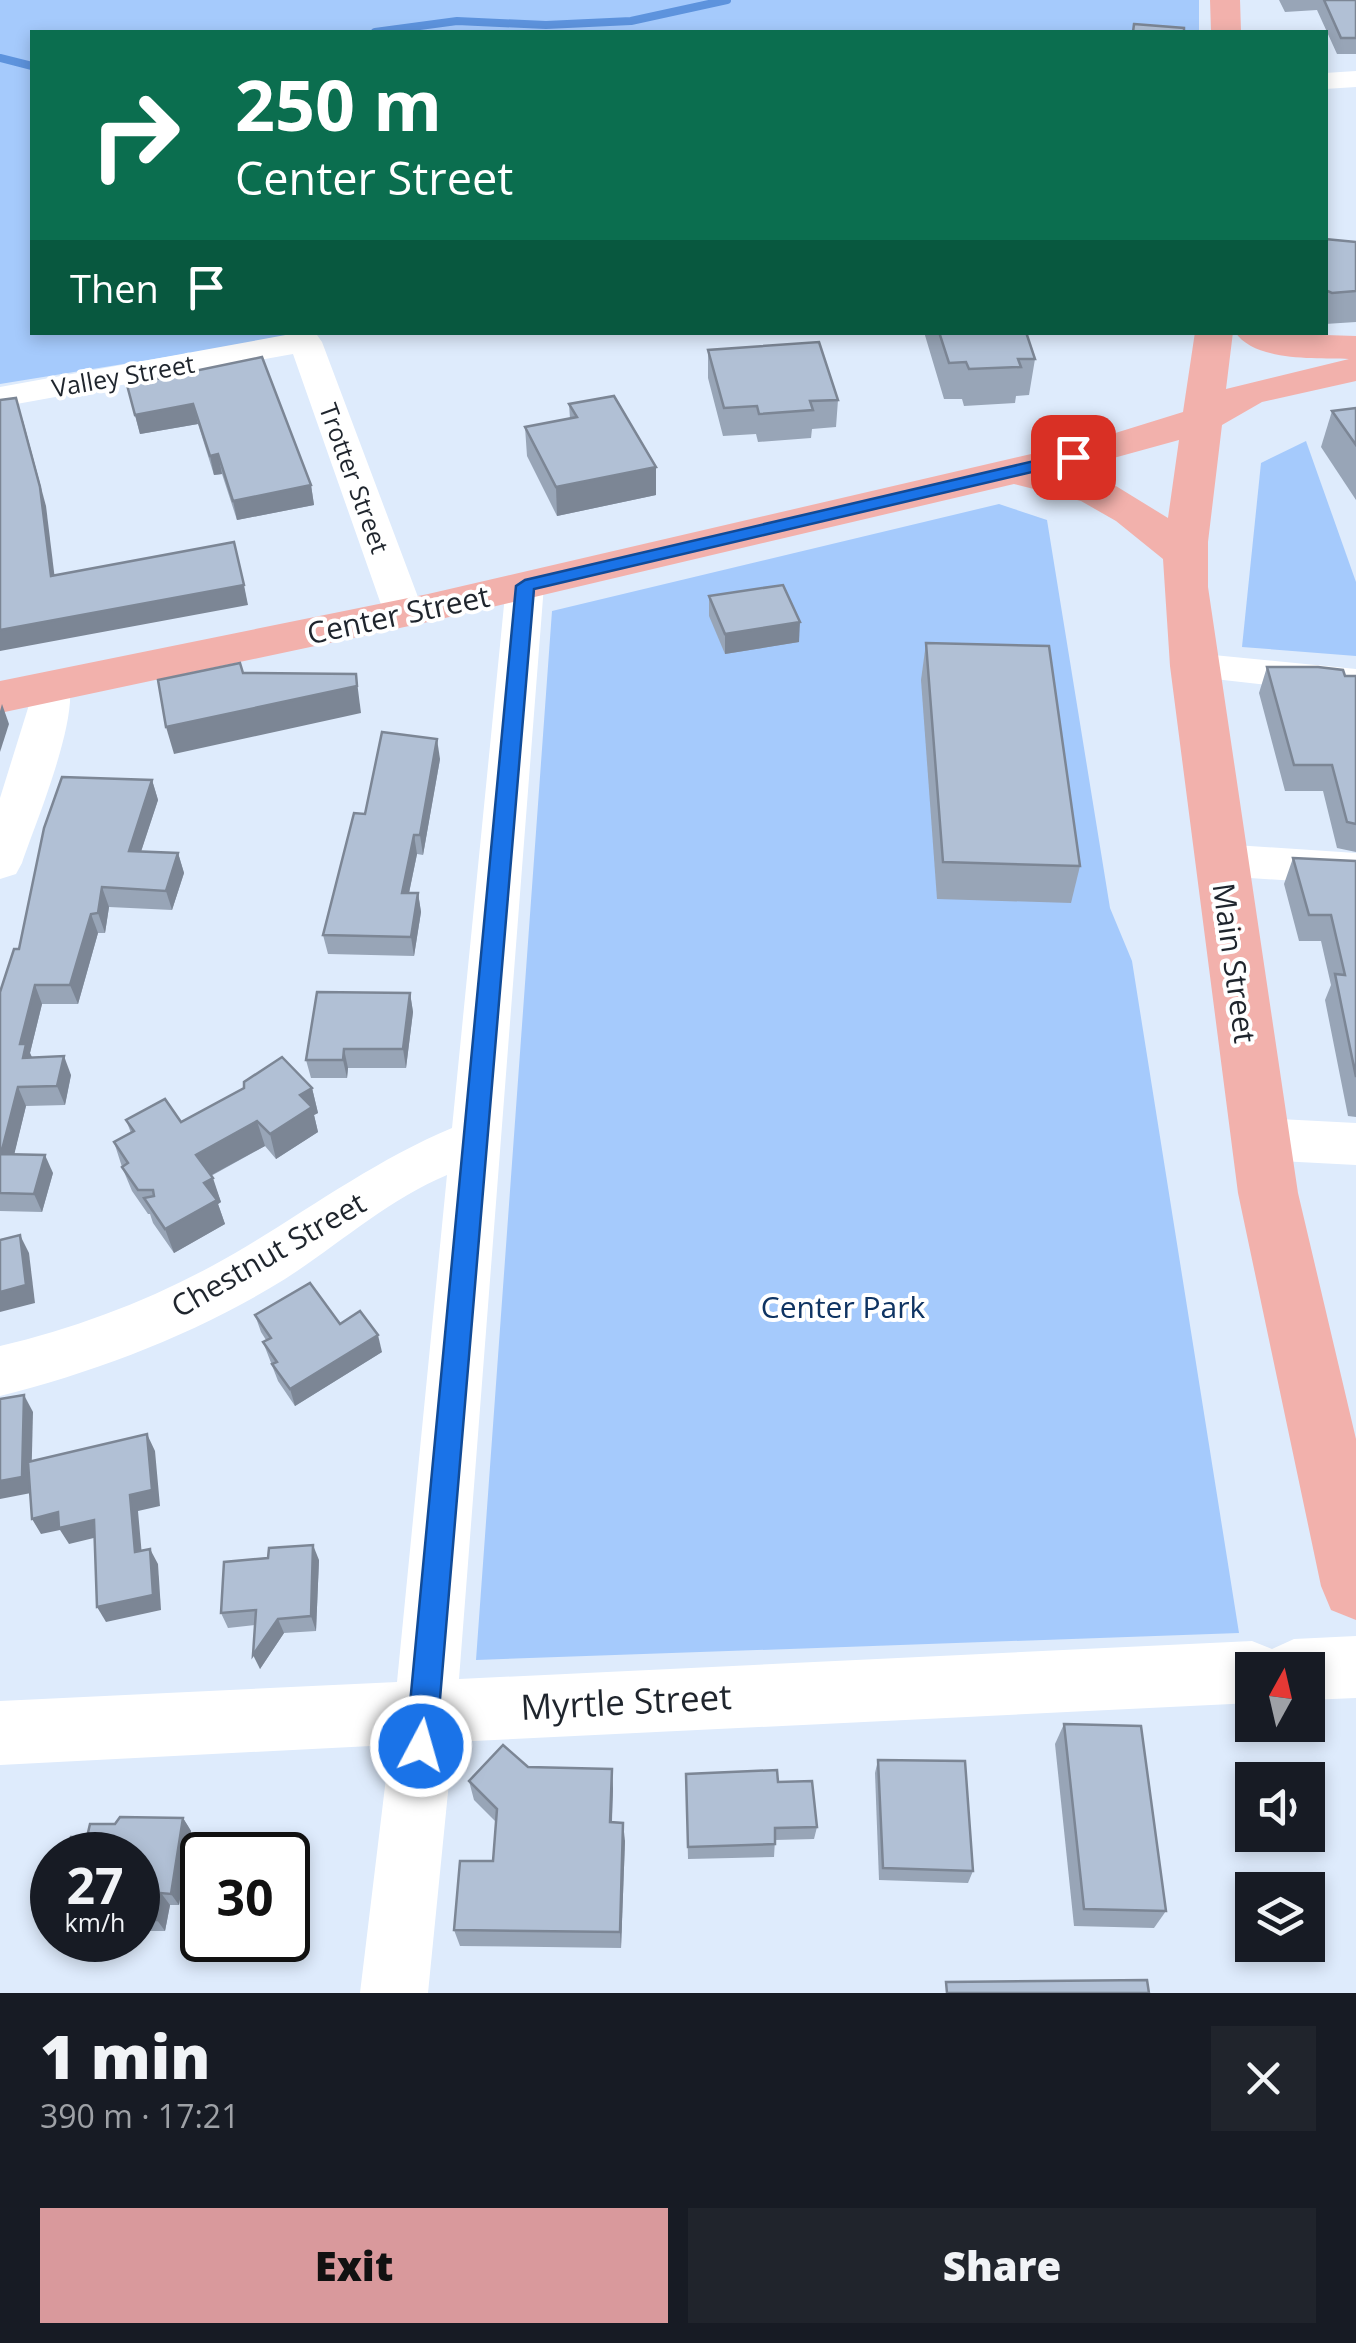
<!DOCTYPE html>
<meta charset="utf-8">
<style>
body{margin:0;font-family:"Open Sans",sans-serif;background:#20242c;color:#f1f3f6;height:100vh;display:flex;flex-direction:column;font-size:38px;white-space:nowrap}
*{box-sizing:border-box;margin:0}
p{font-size:32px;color:#9ea1a6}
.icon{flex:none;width:55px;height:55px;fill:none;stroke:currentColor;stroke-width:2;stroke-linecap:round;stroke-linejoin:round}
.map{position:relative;height:1993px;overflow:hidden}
.side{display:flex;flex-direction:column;background:#171b24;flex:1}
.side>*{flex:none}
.guide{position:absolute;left:30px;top:30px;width:1298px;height:305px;border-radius:0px;box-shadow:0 5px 15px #0003;background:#0b6e4f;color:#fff;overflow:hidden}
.needle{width:65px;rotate:8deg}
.tools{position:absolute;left:1235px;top:1652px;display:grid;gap:20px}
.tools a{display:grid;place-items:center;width:90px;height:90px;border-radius:0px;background:#171b24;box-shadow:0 5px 15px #0003;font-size:50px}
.speed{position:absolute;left:30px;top:1832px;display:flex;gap:20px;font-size:50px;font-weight:700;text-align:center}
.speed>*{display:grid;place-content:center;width:130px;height:130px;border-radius:50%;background:#171b24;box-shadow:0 5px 15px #0003;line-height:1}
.speed small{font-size:25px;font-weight:400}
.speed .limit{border:5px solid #111;border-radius:15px;background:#fff;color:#111}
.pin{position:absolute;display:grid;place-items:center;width:85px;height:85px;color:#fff;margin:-42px;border-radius:20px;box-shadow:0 5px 15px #0006}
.me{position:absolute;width:110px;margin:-55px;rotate:6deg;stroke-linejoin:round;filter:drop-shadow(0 0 8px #0008)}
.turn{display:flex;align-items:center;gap:35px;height:210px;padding:0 40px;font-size:45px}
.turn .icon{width:130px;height:130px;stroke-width:2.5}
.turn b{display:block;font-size:70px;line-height:85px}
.then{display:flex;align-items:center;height:95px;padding:0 40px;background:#0003;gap:20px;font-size:38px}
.round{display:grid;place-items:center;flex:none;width:105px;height:105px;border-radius:0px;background:#20242c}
.head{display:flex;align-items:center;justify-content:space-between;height:170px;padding:0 40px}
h1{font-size:60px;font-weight:800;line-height:75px}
.action{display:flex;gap:20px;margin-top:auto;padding:20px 40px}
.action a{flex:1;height:115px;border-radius:0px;background:#d9999c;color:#111;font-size:40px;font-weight:800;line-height:115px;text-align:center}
.action a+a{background:#20242c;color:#f1f3f6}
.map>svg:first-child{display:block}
</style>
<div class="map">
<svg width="1356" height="1993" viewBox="0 0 1356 1993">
<rect width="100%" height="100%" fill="#deebfc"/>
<g fill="#a5cafc">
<path d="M0,0h1199v32h-1167v300l282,1 -314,51z"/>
<path d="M1306,441l50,141v74l-114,-9 19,-184z"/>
<path d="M999,504l48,16 63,388 22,53 107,672 -763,27 76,-1049z"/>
</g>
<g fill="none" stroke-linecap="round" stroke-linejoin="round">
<g stroke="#5d93dd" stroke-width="8">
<path d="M375,32l82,-11 89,4 85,-4 96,-21"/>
<path d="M0,58l32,8"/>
</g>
<g fill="#fff" fill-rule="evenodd">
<path d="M1356,71v16l-31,2v-16z"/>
<path d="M302,332l15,3 5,7 102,271 -6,9 -14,4 -14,-4 -6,-9 -91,-259 -293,53v-20z"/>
<path d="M525,573l14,3 5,9 -85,1094 793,-38 20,8 22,-10 62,-3v62l-48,2v-30h-56v33l-799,39 -25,251h-68l30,-248 -390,20v-64l397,-19 50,-507c-58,24 -109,70 -162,104 -87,54 -186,92 -285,117v-50c86,-20 171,-54 247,-100 68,-41 131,-87 205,-118l54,-543 5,-9z"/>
<path d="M1193,653l163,16v26l-177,-20 -6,-9 6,-9z"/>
<path d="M52,672l14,4c19,30 -32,151 -44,187l-6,11 -16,5v-81l38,-122z"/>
<path d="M1220,844l136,9v32l-136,-9 -16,-5 -6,-11 6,-11z"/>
<path d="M1260,1118l96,5v42l-96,-5 -18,-6 -7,-15 7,-15z"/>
</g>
<g fill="#f2b1ac" fill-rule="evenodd">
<path d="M1210,0h30l1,32h-30z"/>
<path d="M1195,332h38l-7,57 123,-30c-32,-1 -94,3 -114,-27l121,4v45l-94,21 -40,23 -14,117v45l90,606 58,246v181l-25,-10 -10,-24 -83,-393 -68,-527 -7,-107 -47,-38 -35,-20 -67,-17 -586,138 -428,91v-32l428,-87 668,-155 87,-27zM1179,440l-11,78 -57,-35 -41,-13z"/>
</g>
</g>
<g fill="#98a5b7">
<path d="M1279,0h77v54h-19l-20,-44 -32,2z"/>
<path d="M1325,239l31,3v80l-31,2z"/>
<path d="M924,332h102l9,27 -6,36 -13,1 -1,7 -51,3 -2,-7h-18z"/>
<path d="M708,350l130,50 -2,27 -24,2 -1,9 -53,4 -2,-8 -33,2 -15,-58z"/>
<path d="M262,357l49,128 3,20 -77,15 -15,-46 -8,1 -16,-51 -58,10 -13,-49z"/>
<path d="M569,404l87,91 -99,21 -30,-60 -2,-29 45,-8z"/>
<path d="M1356,408v92l-35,-53 11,-36z"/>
<path d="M709,596l90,46 -74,12 -16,-38z"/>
<path d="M926,643l154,223 -9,37 -134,-4 -16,-219z"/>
<path d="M1267,667l89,9v176l-19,-4 -14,-57h-38l-26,-98z"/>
<path d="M440,759l-17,96 -6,-1 -8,39h9l3,19 -7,44 -86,-2 -5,-19 42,-121z"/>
<path d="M152,780l6,20 -17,51 37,2 6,20 -12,37 -63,-3 -4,26h-7l-20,71h-36l-12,49 2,4 39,18 -6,30 -39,1 -12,48 39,19 -11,39 -42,-1v-219l19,-43z"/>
<path d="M1293,858l63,3v256l-8,-1 -23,-116 6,-15 -10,-44h-22l-15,-57z"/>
<path d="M410,993l3,19 -7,56h-58l-1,10h-36l-5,-18z"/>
<path d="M312,1088l6,25 -4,2 4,17 -42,27 -11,-13 -54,30 10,26 -3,2 7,20 -51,29 -21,-30 -3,-9h-2l-16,-23 -10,-24 -8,-25 17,-9 -5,-13 55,2z"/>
<path d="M255,1315l85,9 42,28 -87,54 -17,-25 -15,-39 3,-2 -5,-8z"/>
<path d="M319,1560l-3,71 -32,2 -24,36 -5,-44 -27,3 -7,-15z"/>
<path d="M1064,1724l102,187 -12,17 -80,-2 -19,-182z"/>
<path d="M878,1760l95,111 -5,12 -89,-3 -4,-107z"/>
<path d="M528,1767l85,21 -1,34 13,19 -4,107 -161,-2 -6,-16 39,-69 3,-39 -22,-22 -5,-19z"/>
<path d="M686,1774l92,8 39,45 -3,12 -39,1 -1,17 -86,2z"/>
<path d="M183,1818l8,13 -12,74h-9l-5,26h-27v-76l-51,-18 28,-13z"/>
</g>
<g fill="#7c8695">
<path d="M193,404l5,20 -58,10 -5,-19z"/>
<path d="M22,417l24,89 11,90 -6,-20z"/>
<path d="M218,454l4,20 -8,1 -4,-19z"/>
<path d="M656,467v28l-99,21 -1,-29z"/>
<path d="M311,485l3,20 -77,15 -4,-19z"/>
<path d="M244,585l4,20 -248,46v-21z"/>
<path d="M800,622l-1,20 -74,12v-20z"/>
<path d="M356,674l5,39 -187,41 -8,-27z"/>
<path d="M2,704l7,20 -9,28v-41z"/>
<path d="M437,739l3,20 -17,96 -3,-20z"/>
<path d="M152,780l6,20 -23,70 -6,-19z"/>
<path d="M414,835l3,19 -12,58 -3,-19z"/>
<path d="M178,853l6,20 -12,37 -6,-19z"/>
<path d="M102,887l7,20 -4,26 -7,-20z"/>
<path d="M418,893l3,19 -7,44 -3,-19z"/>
<path d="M91,914l7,19 -20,71 -8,-19z"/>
<path d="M35,985l7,19 -12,49 4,10 -11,-5 -3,-14z"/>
<path d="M410,993l3,19 -7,56 -3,-19z"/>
<path d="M344,1049l4,19 -1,10 -4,-18z"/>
<path d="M64,1056l7,19 -6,30 -8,-19z"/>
<path d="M18,1087l8,19 -16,66 -9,-18z"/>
<path d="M312,1088l6,25 -4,2 4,17 -42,27 -6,-25 30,-39z"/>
<path d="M257,1121l8,25 -61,33 -8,-24z"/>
<path d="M45,1155l8,18 -11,39 -8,-18z"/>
<path d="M213,1178l8,24 -3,2 7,20 -51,29 -9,-24 39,-46z"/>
<path d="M20,1235l9,18 6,50 -35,9v-20z"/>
<path d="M378,1335l4,17 -87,54 -5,-17z"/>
<path d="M24,1395l9,17 -2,81 -31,6v-18z"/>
<path d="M147,1434l8,17 5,55 -22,5 5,56 -8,-15 -5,-57z"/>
<path d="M58,1512l36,8 8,16 -33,8 -9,-14 -19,4 -9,-15z"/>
<path d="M313,1545l6,15 -3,71 -5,-15z"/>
<path d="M150,1549l8,15 3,46 -55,12 -9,-15z"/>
<path d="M278,1619l6,14 -24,36 -7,-14z"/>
<path d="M612,1769l1,19 -2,53 -1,-19z"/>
<path d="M183,1818l8,13 -12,74 -8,-11z"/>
<path d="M623,1823l2,18 -4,107 -1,-16z"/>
<path d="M161,1893l9,12 -5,26 -8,-11z"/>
</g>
<g fill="#b1c0d5" stroke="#7c8695" stroke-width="2.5">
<path d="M1324,0h32v38h-15z"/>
<path d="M1134,24l50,4v4h-51z"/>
<path d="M1325,239l31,3v49l-24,2 -7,-3z"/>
<path d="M939,332h87l9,27h-17l3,8 -52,2 -3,-7 -17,1z"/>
<path d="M819,342l19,58 -28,1 3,9 -54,4 -2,-8 -33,2 -16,-58z"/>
<path d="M262,357l49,128 -78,16 -15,-47 -8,2 -17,-52 -58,11 -8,-30z"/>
<path d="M614,396l42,71 -100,20 -31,-60 52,-10 -8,-13z"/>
<path d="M16,398l24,89 11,89 183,-34 10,43 -244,45v-230z"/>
<path d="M1356,408v37l-24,-34z"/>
<path d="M783,585l17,37 -75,12 -16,-38z"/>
<path d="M926,643l123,3 31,220 -137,-4z"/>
<path d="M240,663l3,10 113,1 1,12 -191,41 -8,-47z"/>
<path d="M1267,667h51l25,3 2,6h11v148l-9,-2 -15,-57h-38z"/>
<path d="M382,732l55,7 -17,96h-6l-12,58h16l-7,44 -88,-2 31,-122 11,1z"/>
<path d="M62,777l90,3 -23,71 49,2 -12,38 -64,-4 -4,26 -7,1 -21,71h-35l-15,59h6l-3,14 41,-2 -7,30 -39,1 -17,67 44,1 -11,39 -34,-1v-201l14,-43h5l25,-121z"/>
<path d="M1293,858l63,3v216l-21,-103 10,1 -14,-60h-22z"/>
<path d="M317,992l93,1 -7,56h-59l-1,11h-37z"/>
<path d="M282,1057l30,31 -12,7 12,12 -42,27 -13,-13 -61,34 17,23 -9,5 13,17 -52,29 -21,-31 10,-2 -1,-6h-15l-16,-23 6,-4 -14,-21 20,-11 -8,-11 39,-21 16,23 63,-34v-6z"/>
<path d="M20,1235l6,50 -26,7v-52z"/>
<path d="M310,1283l30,41 20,-13 18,24 -88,54 -18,-25 5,-2 -14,-20 8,-4 -16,-23z"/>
<path d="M24,1395l-2,82 -22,4v-82z"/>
<path d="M147,1434l5,56 -22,5 5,57 15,-3 3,46 -56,12 -3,-87 -35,8 -1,-16 -26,7 -4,-57z"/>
<path d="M313,1545l-2,71 -33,3 -25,36 3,-45 -35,3 3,-51 44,-4 1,-10z"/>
<path d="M1064,1724l77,2 25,185 -82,-2z"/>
<path d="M503,1745l25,22 84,2 -2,53 13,1 -3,109 -166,-2 6,-69h33l4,-52 -28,-28z"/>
<path d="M878,1760l87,1 8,110 -90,-3z"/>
<path d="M777,1770l1,12 34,-1 5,46 -42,1v16l-87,3 -2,-73z"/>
<path d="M120,1817l63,1 -12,76 -10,-1 -4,27h-19v-65h-71l4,-18h16l3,-13h25z"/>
<path d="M1147,1980l2,13h-202l-1,-11z"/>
</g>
<path fill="#1a73e8" stroke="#114b97" stroke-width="2.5" d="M1073,452l9,5 -3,4 -545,128 -98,1157 -4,11 -11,4 -11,-4 -4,-11 110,-1160 9,-6z"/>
<g text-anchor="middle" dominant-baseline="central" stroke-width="8" stroke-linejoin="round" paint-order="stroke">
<g font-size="25" fill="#1f252d" stroke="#fff">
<text transform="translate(123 375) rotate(-10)">Valley Street</text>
<text transform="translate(355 478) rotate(70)">Trotter Street</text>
</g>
<g font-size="30" fill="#1f252d" stroke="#fff">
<text transform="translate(398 614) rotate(-12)">Center Street</text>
<text transform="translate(1235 963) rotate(82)">Main Street</text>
<text transform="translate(268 1254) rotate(-30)">Chestnut Street</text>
</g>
<g font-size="30" fill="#0f3463" stroke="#fff">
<text x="843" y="1306">Center Park</text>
</g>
<g font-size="35" fill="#1f252d" stroke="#fff">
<text transform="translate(626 1701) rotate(-3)">Myrtle Street</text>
</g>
</g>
</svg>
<div class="tools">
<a><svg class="needle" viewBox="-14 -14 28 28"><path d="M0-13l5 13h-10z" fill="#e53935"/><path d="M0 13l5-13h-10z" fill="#9ea1a6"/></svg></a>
<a><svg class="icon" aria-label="sound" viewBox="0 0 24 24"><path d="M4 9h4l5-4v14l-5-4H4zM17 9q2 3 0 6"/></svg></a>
<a><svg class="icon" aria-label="layers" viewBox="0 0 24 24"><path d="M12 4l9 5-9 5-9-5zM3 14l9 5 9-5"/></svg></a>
</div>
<div class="speed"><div>27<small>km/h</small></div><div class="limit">30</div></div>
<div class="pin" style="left:1073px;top:457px;background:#d93025"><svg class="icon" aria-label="arrive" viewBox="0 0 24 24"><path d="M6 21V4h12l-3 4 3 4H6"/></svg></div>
<svg class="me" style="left:421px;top:1746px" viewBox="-20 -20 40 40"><circle r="17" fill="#1a73e8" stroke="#fff" stroke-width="3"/><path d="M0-11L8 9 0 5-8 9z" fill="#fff"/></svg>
<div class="guide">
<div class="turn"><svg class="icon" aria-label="right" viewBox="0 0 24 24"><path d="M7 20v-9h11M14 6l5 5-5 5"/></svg><div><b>250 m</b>Center Street</div></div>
<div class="then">Then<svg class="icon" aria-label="arrive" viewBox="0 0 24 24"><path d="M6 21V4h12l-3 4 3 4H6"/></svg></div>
</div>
</div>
<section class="side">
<div class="head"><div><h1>1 min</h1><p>390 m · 17:21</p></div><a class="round"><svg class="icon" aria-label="close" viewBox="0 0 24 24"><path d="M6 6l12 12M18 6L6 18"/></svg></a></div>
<div class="action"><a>Exit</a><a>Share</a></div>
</section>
